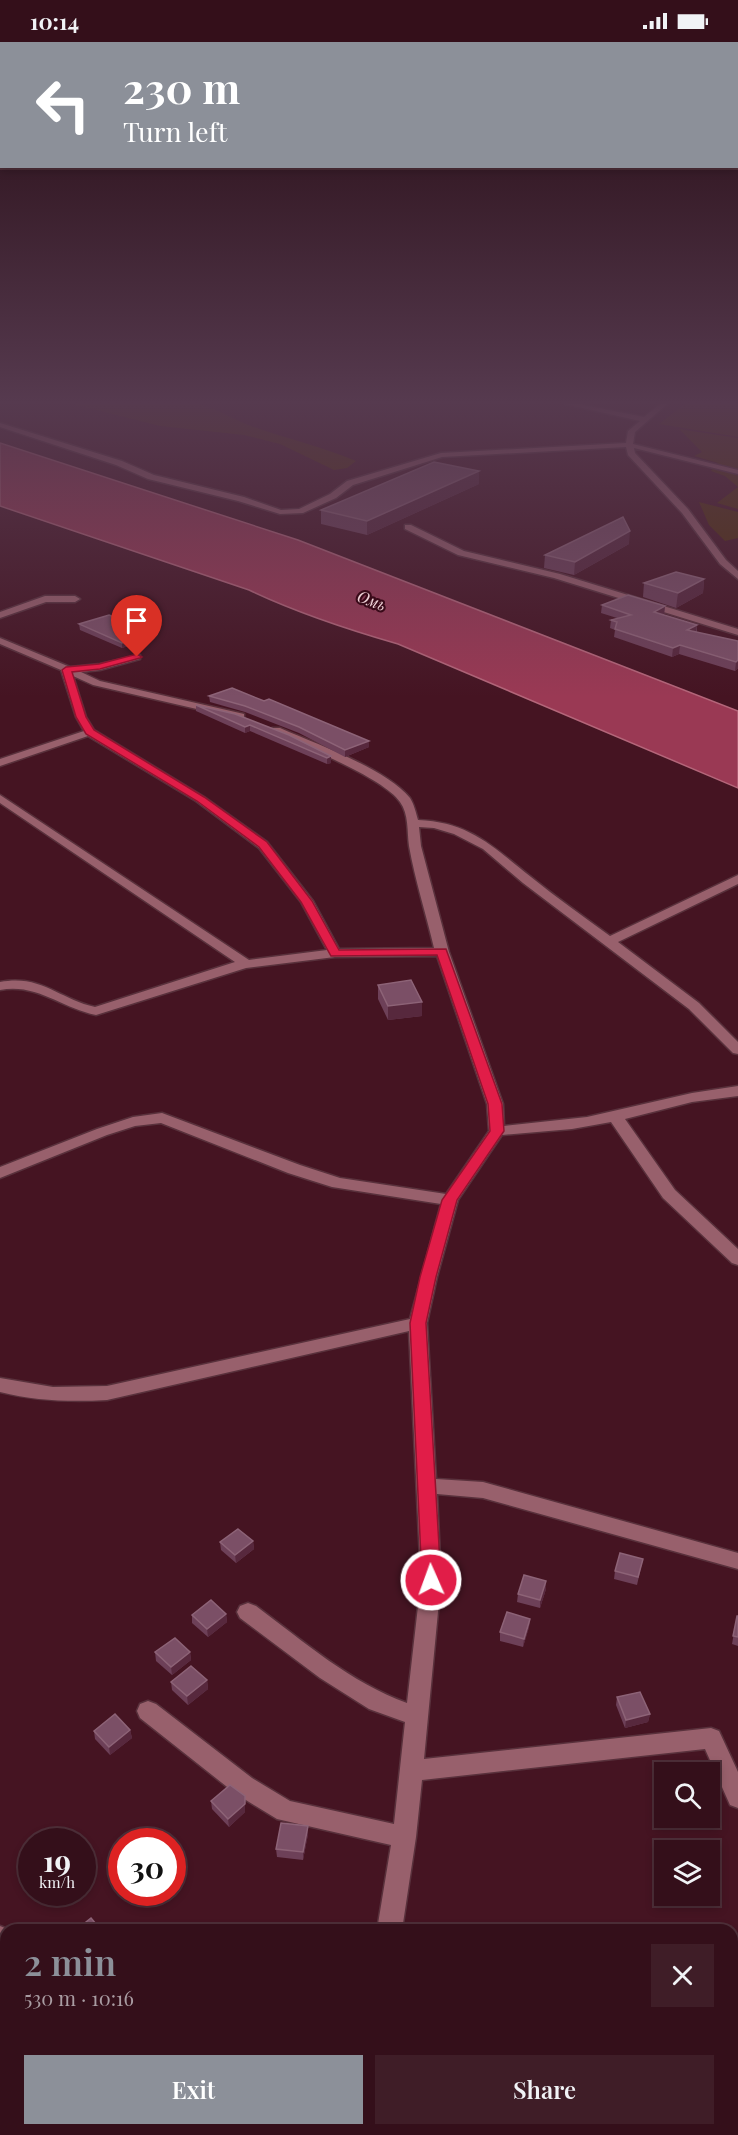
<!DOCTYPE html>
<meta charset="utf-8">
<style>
body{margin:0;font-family:"Playfair Display",serif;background:#3f1d27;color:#f1f3f6;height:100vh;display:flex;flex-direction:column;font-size:22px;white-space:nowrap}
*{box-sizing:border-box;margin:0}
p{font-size:20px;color:#a99ca2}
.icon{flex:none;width:33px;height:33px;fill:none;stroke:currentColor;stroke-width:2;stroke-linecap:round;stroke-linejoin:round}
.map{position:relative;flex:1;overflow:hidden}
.panel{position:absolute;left:0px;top:1882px;width:738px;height:212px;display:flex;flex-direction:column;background:#340f1a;border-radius:18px 18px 0 0;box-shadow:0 3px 9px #0003,0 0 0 2px #4e2f39}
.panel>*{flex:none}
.banner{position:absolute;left:0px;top:0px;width:738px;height:126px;box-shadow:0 3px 9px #0003,0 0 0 2px #4e2f39;background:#8c9099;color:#fff;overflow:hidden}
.fabs{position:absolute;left:654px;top:1720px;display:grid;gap:12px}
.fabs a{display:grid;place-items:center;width:66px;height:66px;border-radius:0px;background:#340f1a;box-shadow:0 3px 9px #0003,0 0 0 2px #4e2f39;font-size:30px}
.speed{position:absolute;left:18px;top:1786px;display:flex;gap:12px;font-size:30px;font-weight:700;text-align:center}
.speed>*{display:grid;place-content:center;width:78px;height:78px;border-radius:50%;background:#340f1a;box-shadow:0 3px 9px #0003,0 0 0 2px #4e2f39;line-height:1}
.speed small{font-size:15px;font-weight:400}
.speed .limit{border:9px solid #d22;background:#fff;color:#111}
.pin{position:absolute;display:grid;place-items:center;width:51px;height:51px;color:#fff;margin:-62px -26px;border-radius:50% 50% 50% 0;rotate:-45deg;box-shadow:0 0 6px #0007}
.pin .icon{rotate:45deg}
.me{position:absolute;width:66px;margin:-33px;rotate:358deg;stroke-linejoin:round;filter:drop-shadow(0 0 4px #0008)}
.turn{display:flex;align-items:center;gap:21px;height:126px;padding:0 24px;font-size:27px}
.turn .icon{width:78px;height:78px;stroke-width:2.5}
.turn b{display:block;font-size:42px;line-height:51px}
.round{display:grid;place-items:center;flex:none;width:63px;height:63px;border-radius:0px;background:#3f1d27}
.head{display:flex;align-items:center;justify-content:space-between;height:102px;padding:0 24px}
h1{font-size:36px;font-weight:600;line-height:45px;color:#8c9099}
.primary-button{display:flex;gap:12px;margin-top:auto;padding:12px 24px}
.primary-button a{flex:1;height:69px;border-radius:0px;background:#8c9099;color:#fff;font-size:24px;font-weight:600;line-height:69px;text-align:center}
.primary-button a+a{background:#3f1d27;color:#f1f3f6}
.status{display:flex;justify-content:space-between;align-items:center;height:42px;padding:0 30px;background:#340f1a;direction:ltr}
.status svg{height:16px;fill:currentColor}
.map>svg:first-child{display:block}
</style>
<div class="status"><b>10:14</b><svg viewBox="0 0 49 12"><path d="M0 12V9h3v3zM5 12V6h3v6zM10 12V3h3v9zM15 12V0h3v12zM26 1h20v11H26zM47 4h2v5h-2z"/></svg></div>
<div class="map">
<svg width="738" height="2093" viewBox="0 0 738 2093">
<rect width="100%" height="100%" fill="#451422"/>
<g fill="#4f2f08">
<path d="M73,362h126c20,5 36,17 55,23 34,12 69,20 102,34l-9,7 -13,2 -54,-26 -36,-9 -84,-9z"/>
<path d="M685,362h53v33l-79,-13z"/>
<path d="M679,387l59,9v71l-21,-6 21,-16 -13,-11 -14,-5 7,-8 -24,-7 8,-4z"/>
<path d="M699,460l39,10v26l-13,3 -16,-16z"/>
</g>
<path fill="#9a3954" stroke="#b4667a" stroke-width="1.5" d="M0,401l298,97 440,171v77l-340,-144c-52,-15 -101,-31 -149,-54l-249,-84z"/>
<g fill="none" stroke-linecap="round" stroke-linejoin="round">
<g stroke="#59313c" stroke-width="3">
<g id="minor">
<path d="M565,362h14l65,13 16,-13h7l-32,28 -2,12 105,26v4l-104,-26 1,5 53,56 38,51 12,11v8l-18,-15 -38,-51 -54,-58 -2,-8 -184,10 -89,28 -17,13 -33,15 -23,1 -42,-13 -90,-22 -32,-14 -116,-38v-4l122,38 32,14 90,22 37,13 18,-1 31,-15 17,-13 94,-28 185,-10 2,-12 12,-10z"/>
<path d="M405,483h6l53,26 96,23 178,55v6l-184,-57 -96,-23 -53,-26z"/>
<path d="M45,554h30l5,3 -5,3h-29l-46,16v-6z"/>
<path d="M0,596l70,29 30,-3 40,-9v4l-40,11 -19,2 19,9 144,33v4l-4,1 -147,-34 -20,-9 13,41 8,13 110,67 63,45 46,59 26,48 95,-1c-8,-34 -19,-68 -25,-102 -2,-14 0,-32 -9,-44 -16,-24 -99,-57 -128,-70v-4h8c36,16 105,40 130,70 4,6 6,15 8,22 52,2 75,27 113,57 26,21 53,40 79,59l128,-61v9l-120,58 81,61 39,39v12l-5,-1 -44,-44 -166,-126 -40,-34 -29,-15 -20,-6 -15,-1 2,19 28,106 54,152 1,22 83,-9 105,-24 46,-7v10l-46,6 -67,17 50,71 63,59v16l-6,-2 -69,-65 -52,-76 -39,7 -70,6 -44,65 -21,77 -10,46 9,156 47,3 255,71v16l-255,-71 -46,-4 4,86 -17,179 287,-31 8,3 19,41v36l-8,-3 -25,-56 -283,31 -6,57 -14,93h-25l14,-85 -114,-26 -41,-25 -96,-76 -3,-7 3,-7 8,-3 8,3 96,74 38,23 104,23 11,-102 -36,-13 -49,-31 -80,-60 -3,-6 3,-6 8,-3 8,3c47,35 95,77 151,97l14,-123 -12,-249 -302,69c-37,2 -71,1 -107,-8v-14l53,9 54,-1 303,-67 31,-115 -109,-17 -44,-14 -127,-50 -26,3 -28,9 -107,43v-11l97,-38 36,-12 29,-4 138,52 40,13 106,16 43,-63 -2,-27 -50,-148 -102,1 -89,11 -150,47c-35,-7 -59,-32 -96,-25v-8c41,-8 59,17 95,25l140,-45 -235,-159v-8l249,165 78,-10 -26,-48 -42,-54 -63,-47 -108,-65 -88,30v-7l84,-28 -8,-14 -15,-47 -61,-26z"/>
<path d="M0,1884l10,4h-4v26l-6,-2z"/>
<path d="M168,2088h31l2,5h-31z"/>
<path d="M342,2088h28l-1,5h-28z"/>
<path d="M409,2088h28l1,5h-28z"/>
</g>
</g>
<use href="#minor" fill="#98606c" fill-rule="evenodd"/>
</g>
<g fill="#6d4058">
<path d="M479,442l-112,51 -46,-11v-14z"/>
<path d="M629,502l-55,31 -30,-7 1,-13z"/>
<path d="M704,537l-1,14 -27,15 -33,-11 1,-14z"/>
<path d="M602,563l63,1 -1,9 33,10v7l41,9v27l-3,3 -56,-17 -7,3 -58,-20 1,-7 -5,-2 1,-8 6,-2 -16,-5z"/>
<path d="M79,582l73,14 -30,10 -42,-18z"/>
<path d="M232,646l137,59 -24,10 -46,-24 -54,-21 -35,-10 -1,-6z"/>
<path d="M196,663l39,9 96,42v7l-4,1 -77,-33 -5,2 -49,-22z"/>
<path d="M378,943l44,31 -34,4 -10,-21z"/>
<path d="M253,1499l1,8 -18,14 -15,-13 -1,-8z"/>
<path d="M643,1517l-6,26 -23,-6 1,-8z"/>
<path d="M546,1539v8l-6,19 -23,-6 1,-8z"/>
<path d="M226,1572l1,8 -19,15 -16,-14v-8z"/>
<path d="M737,1574h1v30l-6,-2z"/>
<path d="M530,1577l-1,8 -6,20 -23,-6v-9z"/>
<path d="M155,1610h35l1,8 -19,15 -16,-14z"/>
<path d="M207,1638l1,9 -20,16 -16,-15 -1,-8z"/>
<path d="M617,1655l33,17 -2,8 -23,6 -9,-23z"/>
<path d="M130,1688l2,8 -22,17 -15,-16 -1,-8z"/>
<path d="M245,1754v16l-16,15 -17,-18 -1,-8z"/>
<path d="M308,1792l-5,26 -26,-3 -1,-8z"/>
<path d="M594,2088h38l2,5h-38z"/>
</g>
<g fill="#57283d">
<path d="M479,429v13l-112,51v-14z"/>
<path d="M630,489l-1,13 -55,31 1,-13z"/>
<path d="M704,537l-1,14 -27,15 2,-15z"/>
<path d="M665,564l-1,8 -10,6v-8z"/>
<path d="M697,583l-1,8 -9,-3z"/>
<path d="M152,590v6l-30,10v-5z"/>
<path d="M680,603l-1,9 -7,3 1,-9z"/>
<path d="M738,618v8l-3,3 1,-9z"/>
<path d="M250,683v6l-5,2v-6z"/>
<path d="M369,699v6l-24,10v-7z"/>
<path d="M331,714v7l-4,1v-6z"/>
<path d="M422,960v14l-34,4v-14z"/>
<path d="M253,1499l1,8 -18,14 -1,-8z"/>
<path d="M546,1539v8l-6,19v-8z"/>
<path d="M226,1572l1,8 -19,15 -1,-8z"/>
<path d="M530,1577l-1,8 -6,20 1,-8z"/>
<path d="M190,1610l1,8 -19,15 -1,-8z"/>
<path d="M207,1638l1,9 -20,16 -1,-9z"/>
<path d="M650,1672l-2,8 -23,6 1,-8z"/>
<path d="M130,1688l2,8 -22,17 -1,-8z"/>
<path d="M245,1754v16l-16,15 -1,-8z"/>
<path d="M308,1784v8l-5,26v-8z"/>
</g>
<g fill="#7b4f66" stroke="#8d6377" stroke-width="1.5">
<path d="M434,420l45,9 -112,50 -46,-11z"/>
<path d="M623,475l7,14 -55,31 -30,-7z"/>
<path d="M676,530l28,7 -26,14 -34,-10z"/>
<path d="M628,553l37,11 -11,6 43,13 -10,5 51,11v19l-2,2 -56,-17 -7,3 -58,-19 2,-7 -6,-2 20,-5 -29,-10z"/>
<path d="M109,573l43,17 -30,11 -43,-19z"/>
<path d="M232,646l32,13 5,-2 100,42 -24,9 -46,-23 -54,-21 -36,-10z"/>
<path d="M196,663l39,9 54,21 42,21 -4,2 -77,-33 -5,2z"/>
<path d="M411,938l11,22 -34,4 -10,-21z"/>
<path d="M238,1487l15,12 -18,14 -15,-13z"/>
<path d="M620,1511l23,6 -5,18 -23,-6z"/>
<path d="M524,1533l22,6 -6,19 -22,-6z"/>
<path d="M211,1558l15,14 -19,15 -15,-14z"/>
<path d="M507,1570l23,7 -6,20 -24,-7z"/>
<path d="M737,1574h1v21l-5,-1z"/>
<path d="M175,1596l15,14 -19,15 -16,-15z"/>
<path d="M191,1624l16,14 -20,16 -16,-14z"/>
<path d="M640,1650l10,22 -24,6 -9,-23z"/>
<path d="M115,1672l15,16 -21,17 -15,-16z"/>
<path d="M230,1743l15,11v8l-17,15 -17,-18z"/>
<path d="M281,1781l27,3 -5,26 -27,-3z"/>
<path d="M91,1876l10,12h-25z"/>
<path d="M598,2088h34l2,5h-34z"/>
</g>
<linearGradient id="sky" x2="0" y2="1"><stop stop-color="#260b13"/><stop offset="0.55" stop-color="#563a4f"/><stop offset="1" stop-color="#563a4f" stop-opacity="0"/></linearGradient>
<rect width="738" height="655" fill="url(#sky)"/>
<path fill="#e11d48" stroke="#92132f" stroke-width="1.5" d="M137,612l5,3 -2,1 -40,11 -28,3 14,45 8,13 110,67 63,45 45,59 27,49 107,-1 56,155 2,27 -47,69 -21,77 -10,46 15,257 -3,5 -7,3 -7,-3 -2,-5 -12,-257 10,-46 22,-77 48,-69 -2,-27 -51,-149 -106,1 -30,-54 -42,-55 -62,-46 -111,-67 -10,-17 -14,-47 4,-3 33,-3z"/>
<g text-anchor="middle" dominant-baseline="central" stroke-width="4.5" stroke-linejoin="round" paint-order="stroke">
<g font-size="16" font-style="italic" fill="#efd3d8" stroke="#390a19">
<text transform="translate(372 558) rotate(21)">Омь</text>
</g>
</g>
</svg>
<div class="fabs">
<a><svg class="icon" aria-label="search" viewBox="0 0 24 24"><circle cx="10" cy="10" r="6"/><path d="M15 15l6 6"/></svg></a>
<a><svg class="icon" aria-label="layers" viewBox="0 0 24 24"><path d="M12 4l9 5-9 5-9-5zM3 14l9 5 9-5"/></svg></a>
</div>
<div class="speed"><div>19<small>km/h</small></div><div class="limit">30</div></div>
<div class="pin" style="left:137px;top:615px;background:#d93025"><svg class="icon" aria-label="arrive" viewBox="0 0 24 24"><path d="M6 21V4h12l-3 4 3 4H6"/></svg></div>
<svg class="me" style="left:431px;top:1538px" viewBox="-20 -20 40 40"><circle r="17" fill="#e11d48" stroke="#fff" stroke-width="3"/><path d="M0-11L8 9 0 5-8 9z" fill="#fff"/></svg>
<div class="banner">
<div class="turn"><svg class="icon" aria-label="left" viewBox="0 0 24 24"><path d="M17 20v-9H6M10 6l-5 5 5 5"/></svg><div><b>230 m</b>Turn left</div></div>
</div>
<section class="panel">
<div class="head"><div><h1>2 min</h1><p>530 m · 10:16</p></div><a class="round"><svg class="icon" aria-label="close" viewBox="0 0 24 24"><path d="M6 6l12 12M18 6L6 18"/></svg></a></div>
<div class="primary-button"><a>Exit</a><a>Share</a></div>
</section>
</div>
